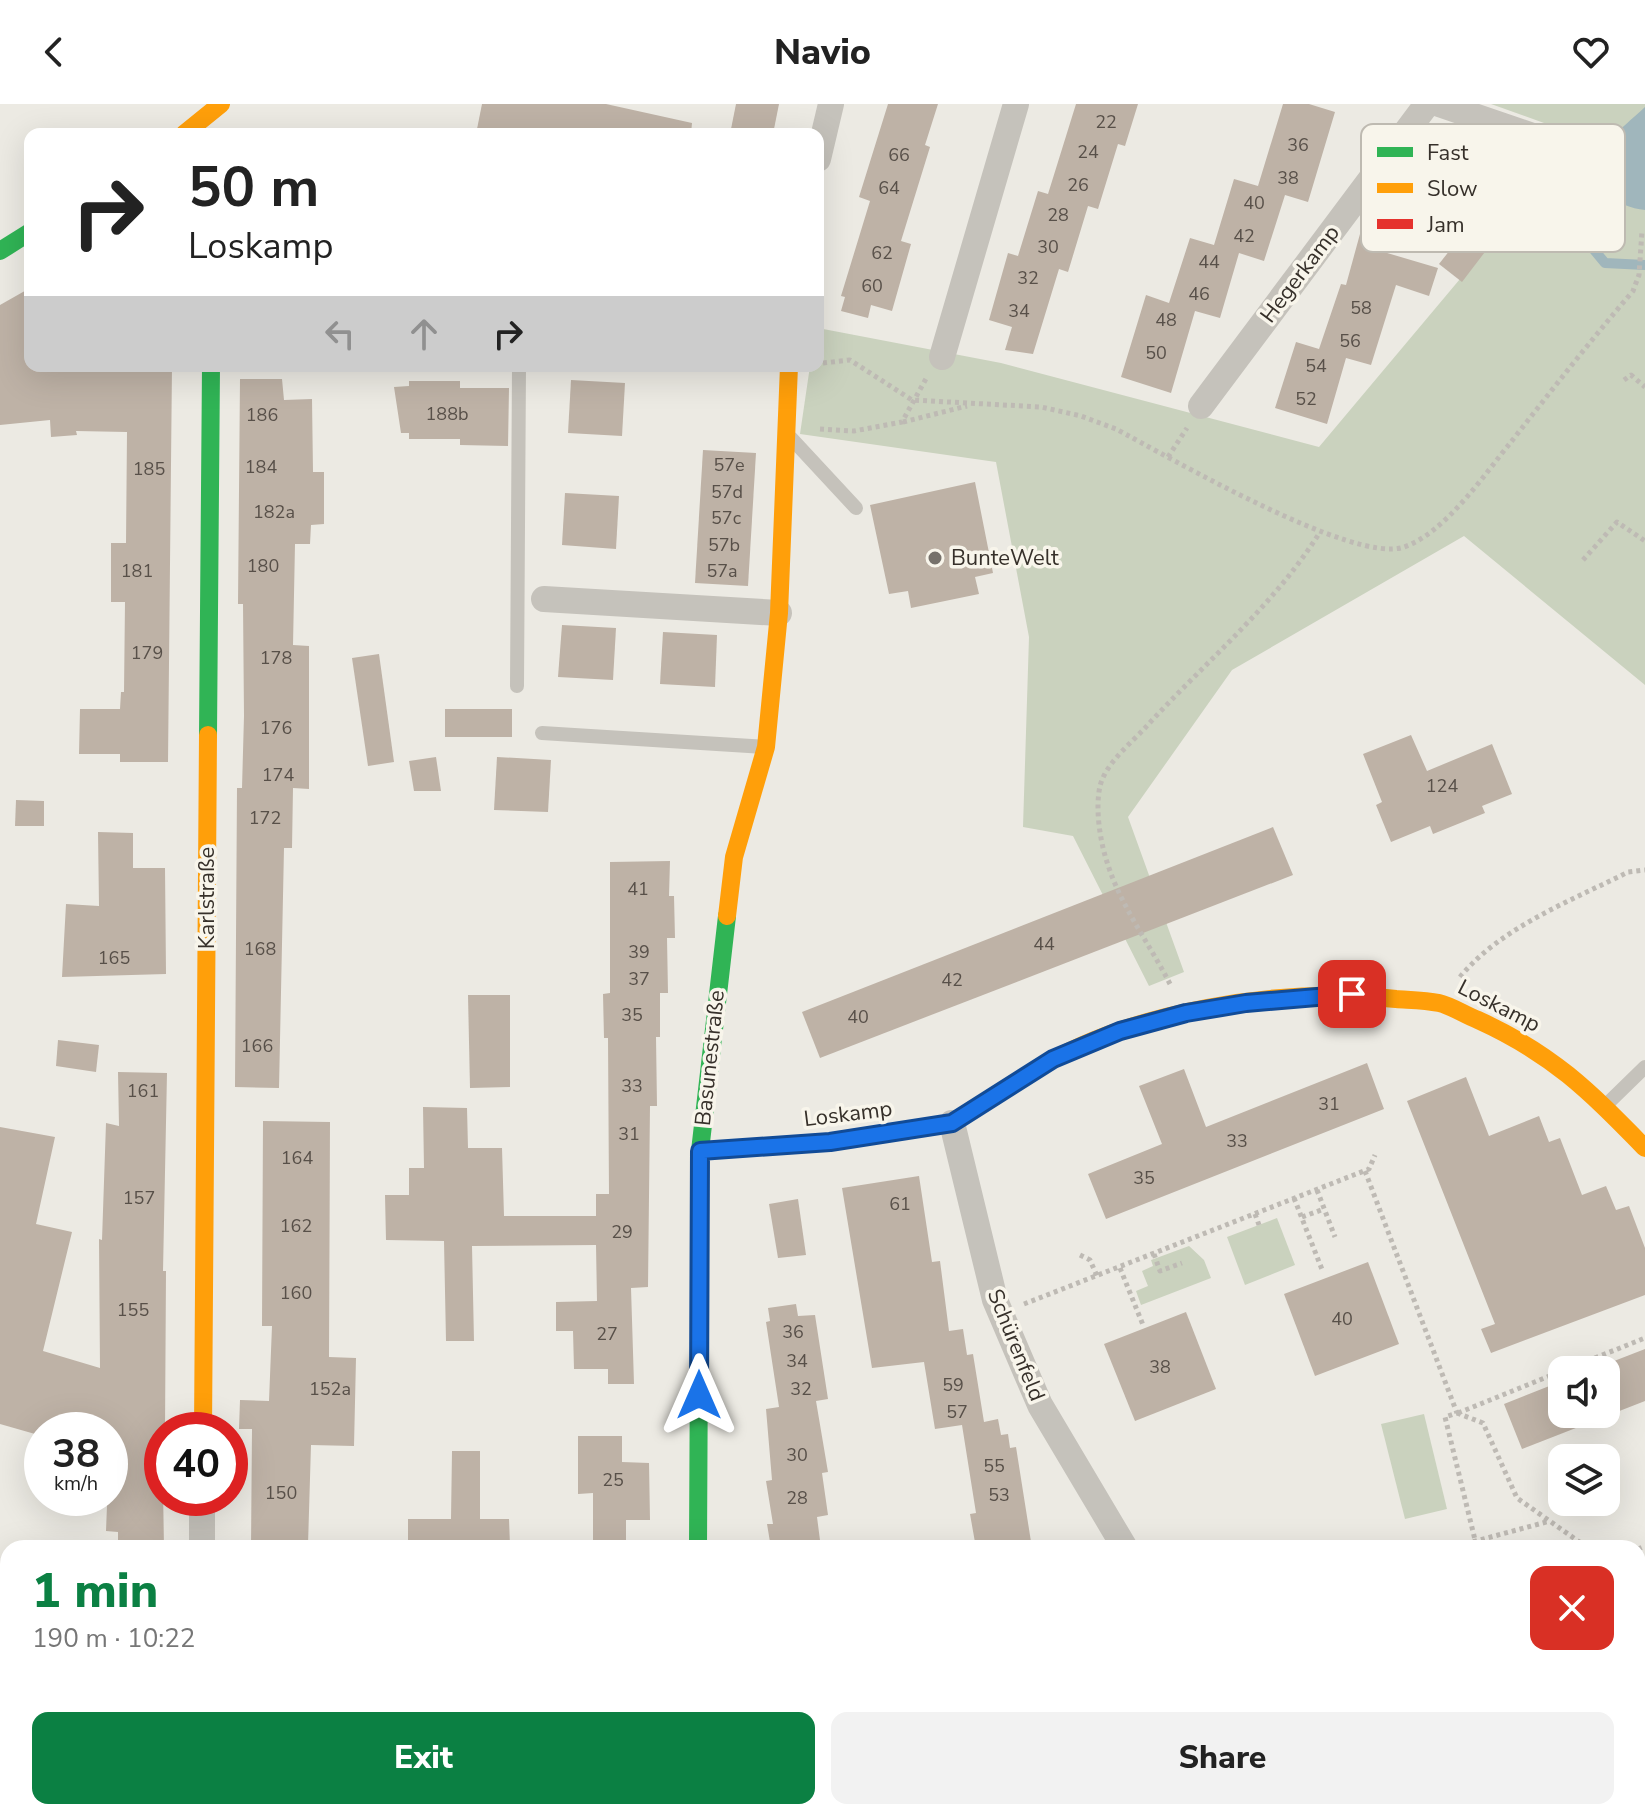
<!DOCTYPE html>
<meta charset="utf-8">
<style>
body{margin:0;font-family:"Nunito Sans",sans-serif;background:#f2f2f2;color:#222;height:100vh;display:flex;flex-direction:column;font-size:30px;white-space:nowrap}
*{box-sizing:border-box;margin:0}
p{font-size:26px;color:#767676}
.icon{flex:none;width:44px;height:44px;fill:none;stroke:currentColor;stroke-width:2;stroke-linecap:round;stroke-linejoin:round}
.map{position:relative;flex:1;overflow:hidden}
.drawer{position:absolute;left:0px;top:1436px;width:1646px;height:280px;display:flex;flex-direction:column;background:#fff;border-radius:24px 24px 0 0;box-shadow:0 8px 32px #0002}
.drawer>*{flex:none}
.guide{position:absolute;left:24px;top:24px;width:800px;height:244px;border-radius:16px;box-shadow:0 8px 32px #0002;background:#fff;color:#222;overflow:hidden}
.buttons{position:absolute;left:1548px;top:1252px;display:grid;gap:16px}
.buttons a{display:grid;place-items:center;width:72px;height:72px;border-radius:16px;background:#fff;box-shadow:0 8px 32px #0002;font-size:40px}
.speed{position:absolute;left:24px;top:1308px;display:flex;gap:16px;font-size:40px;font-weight:700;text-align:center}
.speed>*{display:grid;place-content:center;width:104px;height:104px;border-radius:50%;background:#fff;box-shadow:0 8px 32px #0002;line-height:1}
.speed small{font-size:20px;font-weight:400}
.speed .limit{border:12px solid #d22;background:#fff;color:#111}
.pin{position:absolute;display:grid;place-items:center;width:68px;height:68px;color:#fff;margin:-34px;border-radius:16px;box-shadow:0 4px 12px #0006}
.me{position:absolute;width:88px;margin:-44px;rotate:0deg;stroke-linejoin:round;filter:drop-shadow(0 0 6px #0008)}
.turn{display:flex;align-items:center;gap:28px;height:168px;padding:0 32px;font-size:36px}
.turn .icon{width:104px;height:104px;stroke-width:2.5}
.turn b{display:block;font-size:56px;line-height:68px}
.lanes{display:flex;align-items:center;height:76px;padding:0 32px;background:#0003;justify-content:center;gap:40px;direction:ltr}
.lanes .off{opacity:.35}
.round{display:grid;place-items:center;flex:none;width:84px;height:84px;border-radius:16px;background:#f2f2f2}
.head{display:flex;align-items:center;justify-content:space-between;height:136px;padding:0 32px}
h1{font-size:48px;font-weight:800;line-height:60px;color:#0b8043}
.primary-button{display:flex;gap:16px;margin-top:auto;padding:16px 32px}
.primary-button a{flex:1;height:92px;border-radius:16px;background:#0b8043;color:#fff;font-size:32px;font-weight:800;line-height:92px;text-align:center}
.primary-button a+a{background:#f2f2f2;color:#222}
header{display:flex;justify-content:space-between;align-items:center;height:104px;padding:0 32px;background:#fff;font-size:36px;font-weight:800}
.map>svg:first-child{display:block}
</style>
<header><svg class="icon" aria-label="back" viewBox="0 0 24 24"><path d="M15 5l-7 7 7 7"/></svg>Navio<svg class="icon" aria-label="heart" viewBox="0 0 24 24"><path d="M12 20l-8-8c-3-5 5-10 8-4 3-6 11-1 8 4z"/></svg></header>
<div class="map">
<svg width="1645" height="1716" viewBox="0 0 1645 1716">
<rect width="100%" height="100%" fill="#eceae3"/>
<g fill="#cad2be">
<path d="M1491,0h154v581l-181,-149 -232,134 -104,147 56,155 -35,14 -76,-150 -50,-9 6,-190 -33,-175 -196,-28 10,-68h8v-38l183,35 318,84 261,-311z"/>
<path d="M1277,1114l18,47 -50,20 -18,-48z"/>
<path d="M1189,1142l15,14 7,18 -70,27 -5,-14 12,-5 -6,-15 11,-5 -2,-6z"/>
<path d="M1424,1310l23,95 -42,10 -24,-95z"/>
</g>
<path fill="#a0b6bc" d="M1645,3v103c-13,-1 -31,-8 -39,-18 -25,-37 14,-61 39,-85z"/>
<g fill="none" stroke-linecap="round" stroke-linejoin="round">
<path stroke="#a0b6bc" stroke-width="10" d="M1590,141l15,18 40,2"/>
</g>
<g fill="#beb2a6">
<path d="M482,0h124l86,19 -1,11h-215z"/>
<path d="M736,0h43l-6,30h-43z"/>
<path d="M888,0h50l-13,41 5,2 -29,94 10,3 -19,67 -21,-6 -3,13 -27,-7 4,-14 -4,-1 29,-95 -11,-4z"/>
<path d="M1076,0h62l-13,42 -7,-2 -20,65 -10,-3 -20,66 -9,-3 -26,85 -28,-4 7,-23 -23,-7 19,-67 10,3 20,-65 10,3z"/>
<path d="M1283,0h26l26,8 -27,90 -23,-7 -21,66 -25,-8 -19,65 -25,-7 -24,82 -50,-16 25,-82 23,8 21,-65 24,7 20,-66 24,7z"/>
<path d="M1410,56l22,17 -55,73 61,18 -9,28 -33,-11 -25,80 -25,-7 -19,66 -52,-16 21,-66 23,7 22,-65 5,1 17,-62z"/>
<path d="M1498,85l22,17 -58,76 -23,-18z"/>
<path d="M30,184v78h142l-4,396h-48v-8h-41l1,-45h40l1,-17h3l1,-90h-14v-59h15l1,-111 -51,-1 1,4 -26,2 -1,-17 -50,5v-120z"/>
<path d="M240,275h42l2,21 28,-1 1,73h11v52l-13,1 -1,19h-15l-2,101 16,1v143l-16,-1 -1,60h-8l-5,240 -44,-1 2,-299h5l2,-72 -1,-112h-5z"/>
<path d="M571,276l54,3 -3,53 -54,-3z"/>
<path d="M409,277h51v7h49l-1,58 -48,-1v-6h-51v-6h-8l-7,-46 15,-1z"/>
<path d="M703,346l53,3 -8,133 -53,-3z"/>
<path d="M975,378l18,91 -18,4 4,17 -68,14 -3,-17 -19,3 -19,-89z"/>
<path d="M565,389l54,3 -3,53 -54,-4z"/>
<path d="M562,521l54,3 -3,52 -55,-3z"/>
<path d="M663,528l54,3 -2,52 -55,-3z"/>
<path d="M379,550l15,108 -26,4 -16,-108z"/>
<rect x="445" y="605" width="67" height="28"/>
<path d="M1411,631l16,36 65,-27 20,50 -30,12 3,7 -52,21 -3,-8 -39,16 -15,-37 6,-3 -19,-48z"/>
<path d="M436,653l5,34h-27l-5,-30z"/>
<path d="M497,653l54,3 -3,52 -54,-2z"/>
<path d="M16,696l28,1v25h-29z"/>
<path d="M1273,723l20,48 -473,183 -18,-46z"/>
<path d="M98,728l35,1v35h32l1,106 -104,3 4,-73 33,2z"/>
<path d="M670,757l-1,35h5l1,42h-8l1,55h-8v44h-4l1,69h-7l-2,181 -17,1 3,96h-26v-15h-34l-1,-38h-17v-29l41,-1 -1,-56 -124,1 2,95h-28l-2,-100 -58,-1 -1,-45h24v-27h15l-1,-61 44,1 1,40h34l2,68h92v-22h13l-1,-156h-4l-1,-44 7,-1v-131z"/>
<path d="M468,891h42v92l-40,1z"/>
<path d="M58,936l41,5 -3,27 -40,-6z"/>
<path d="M1367,959l17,46 -278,110 -18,-45 74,-30 -23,-58 45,-17 22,58z"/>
<path d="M118,968l49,1 -4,198h3l-1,159h-3l2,118h-46v-16l-12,-1 4,-101h-68v6l-42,-12v-297l55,10 -19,87 36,8 -29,119 57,17 -1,-129 3,1 4,-117 13,3z"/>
<path d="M1466,973l23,59 50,-20 10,26 11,-4 22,57 24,-9 10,24 13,-4 16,42v47l-154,58 -10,-24 14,-5 -88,-223z"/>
<path d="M263,1017l67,1 -1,235 27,1 -2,88 -43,-1 -3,100h-6v3h-51l1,-119h-13l1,-29 29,1 3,-75h-10z"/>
<path d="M919,1072l13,86 8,-1 9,70 14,-2 4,26 6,-1 11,68 14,-3 3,16 7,-1 2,14 6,-1 16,101h-56l-6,-34 6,-1 -14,-88 -27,4 -11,-67 -52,6 -30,-180z"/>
<path d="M798,1095l8,56 -28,3 -9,-54z"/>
<path d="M1368,1158l31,82 -84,32 -31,-82z"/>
<path d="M796,1200l2,12 17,-1 13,84 -12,2 12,71 -6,1 6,42 -11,2 4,31h-50l-4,-24h6l-7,-43 6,-1 -6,-71 13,-2 -13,-85 4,-1 -2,-13z"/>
<path d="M1186,1208l30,77 -81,32 -31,-77z"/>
<path d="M1645,1245v52l-123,48 -18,-45 58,-23v33h44v-44h-15z"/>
<path d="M578,1332h44v26l27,1 1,57h-24v25h-33v-52l-15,1z"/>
<path d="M452,1347h28v68h29l1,26 -102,2v-28h43z"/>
</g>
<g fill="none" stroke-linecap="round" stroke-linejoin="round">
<g stroke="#bebab4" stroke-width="5" stroke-dasharray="4 4" stroke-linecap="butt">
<path d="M823,259l27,-3 62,40 129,7 40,9 35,13c51,27 238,136 288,118 41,-14 80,-72 107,-105 40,-51 80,-102 122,-151l6,-16 3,-44"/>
<path d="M1624,276l7,-5 14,12"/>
<path d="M903,318l64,-16"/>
<path d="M820,325l34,2 48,-9 25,-45"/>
<path d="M1168,353l19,-29"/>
<path d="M1583,456l34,-38 28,19"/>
<path d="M1460,873c41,-50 111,-76 168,-105l17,-2"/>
<path d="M1170,880c-20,-39 -49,-78 -62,-119 -8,-23 -13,-56 -8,-79 6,-23 30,-42 45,-58 58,-64 129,-122 175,-196"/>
<path d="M1365,1067l92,242 -12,4 32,131"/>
<path d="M1317,1086l18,47"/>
<path d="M1294,1094l29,74"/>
<path d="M1255,1110l4,11"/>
<path d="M1302,1113l22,-8"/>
<path d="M1154,1150l6,17 22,-8"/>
<path d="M1080,1151l10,5 7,16"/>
<path d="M1120,1164l23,57"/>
<path d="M1024,1200l345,-135 6,-14"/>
<path d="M1565,1266l80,-32"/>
<path d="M1457,1309l26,10 34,75 71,50"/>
<path d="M1458,1309l104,-42"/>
<path d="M1450,1444l100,-27"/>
<path d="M1638,1445l7,-3"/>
<path d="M1638,1488l7,6"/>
<path d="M1638,1591l7,30"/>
</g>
<g stroke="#c5c2bb" stroke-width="14">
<path d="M791,334l65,70"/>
<path d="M517,582l2,-320"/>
<path d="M542,629l224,14"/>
<path d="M1605,1002l40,-39"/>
</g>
<g stroke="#c5c2bb" stroke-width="26">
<path d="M1439,0l117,40 48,79"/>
<path d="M818,55l13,-55"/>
<path d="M942,253l74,-253"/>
<path d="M1201,302l226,-302"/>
<path d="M544,495l235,14"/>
<path d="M952,1019l43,177 45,105 85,143"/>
<path d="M202,1444v-50"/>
<path d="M0,1561l8,2"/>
<path d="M514,1708v8"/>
<path d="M558,1708l27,8"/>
<path d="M1360,1708l10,8"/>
<path d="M203,1716v-8"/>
<path d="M697,1716v-8"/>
</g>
<g stroke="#30b455" stroke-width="18">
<path d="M0,147l30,-19"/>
<path d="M208,631l3,-369"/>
<path d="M698,1444l2,-397 27,-235"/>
</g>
<g stroke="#ff9f0a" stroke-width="18">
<path d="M184,30l37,-30"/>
<path d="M727,812l7,-59 32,-110 13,-134 10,-247"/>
<path d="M1032,968c98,-62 250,-85 364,-73 14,1 29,1 43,4 13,3 26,12 39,17 75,34 111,71 167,128"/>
<path d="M203,1326l5,-695"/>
</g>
<path stroke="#e5322d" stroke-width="18" d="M700,1047l130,-9 122,-19 80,-51"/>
</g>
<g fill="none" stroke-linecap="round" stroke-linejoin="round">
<g stroke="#114b97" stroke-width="20">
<path id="route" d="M699,1291l1,-244 130,-9 122,-19 101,-64 67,-28 66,-18 60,-10 106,-9"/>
</g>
<use href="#route" stroke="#1a73e8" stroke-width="14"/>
</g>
<circle fill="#76716b" stroke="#f8f5eb" stroke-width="3" cx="935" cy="454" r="8"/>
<g text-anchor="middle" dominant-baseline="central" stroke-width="7" stroke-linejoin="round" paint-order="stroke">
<g font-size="18" fill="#585049">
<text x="1106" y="18">22</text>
<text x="1298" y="41">36</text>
<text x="1088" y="48">24</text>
<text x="899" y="51">66</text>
<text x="1288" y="74">38</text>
<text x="1078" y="81">26</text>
<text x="889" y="84">64</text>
<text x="1254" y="99">40</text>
<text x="1058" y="111">28</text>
<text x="1244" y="132">42</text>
<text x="1048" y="143">30</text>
<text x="882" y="149">62</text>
<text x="1209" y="158">44</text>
<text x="1028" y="174">32</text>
<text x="872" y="182">60</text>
<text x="1199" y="190">46</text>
<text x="1361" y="204">58</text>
<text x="1019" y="207">34</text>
<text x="1166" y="216">48</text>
<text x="1350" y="237">56</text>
<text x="1156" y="249">50</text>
<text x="1316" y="262">54</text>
<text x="1306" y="295">52</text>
<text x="447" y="310">188b</text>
<text x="262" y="311">186</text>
<text x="729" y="361">57e</text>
<text x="261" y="363">184</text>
<text x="149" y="365">185</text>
<text x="727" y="388">57d</text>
<text x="274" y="408">182a</text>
<text x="726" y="414">57c</text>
<text x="724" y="441">57b</text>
<text x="263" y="462">180</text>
<text x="137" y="467">181</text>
<text x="722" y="467">57a</text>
<text x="147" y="549">179</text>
<text x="276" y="554">178</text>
<text x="276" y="624">176</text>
<text x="278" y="671">174</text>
<text x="1442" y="682">124</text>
<text x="265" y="714">172</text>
<text x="638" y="785">41</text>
<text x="1044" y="840">44</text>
<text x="260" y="845">168</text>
<text x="639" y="848">39</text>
<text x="114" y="854">165</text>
<text x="639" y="875">37</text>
<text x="952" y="876">42</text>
<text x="632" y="911">35</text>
<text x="858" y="913">40</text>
<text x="257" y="942">166</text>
<text x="632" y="982">33</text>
<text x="143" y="987">161</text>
<text x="1329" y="1000">31</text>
<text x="629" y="1030">31</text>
<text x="1237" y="1037">33</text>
<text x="297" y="1054">164</text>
<text x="1144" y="1074">35</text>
<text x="139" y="1094">157</text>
<text x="900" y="1100">61</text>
<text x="296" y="1122">162</text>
<text x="622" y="1128">29</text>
<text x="296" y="1189">160</text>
<text x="133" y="1206">155</text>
<text x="1342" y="1215">40</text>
<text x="793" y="1228">36</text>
<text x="607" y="1230">27</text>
<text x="797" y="1257">34</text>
<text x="1160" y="1263">38</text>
<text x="953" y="1281">59</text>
<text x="330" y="1285">152a</text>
<text x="801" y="1285">32</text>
<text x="957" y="1308">57</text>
<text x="797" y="1351">30</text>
<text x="994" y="1362">55</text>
<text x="613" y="1376">25</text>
<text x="281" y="1389">150</text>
<text x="999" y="1391">53</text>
<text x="797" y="1394">28</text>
</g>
<g font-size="22" fill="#36302a" stroke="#f8f5eb">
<text transform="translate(1300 170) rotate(-53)">Hegerkamp</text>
<text transform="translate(207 794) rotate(-90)">Karlstraße</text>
<text transform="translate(1499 902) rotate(27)">Loskamp</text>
<text transform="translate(710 954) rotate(-84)">Basunestraße</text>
<text transform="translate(848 1010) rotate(-7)">Loskamp</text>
<text transform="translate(1016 1241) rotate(68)">Schürenfeld</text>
</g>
<g font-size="22" fill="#36302a" stroke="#f8f5eb" text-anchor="start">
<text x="951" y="454">BunteWelt</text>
</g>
</g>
<rect x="1361" y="20" width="264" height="128" rx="12" fill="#f8f5eb" stroke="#bebab1" stroke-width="2"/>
<rect x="1377" y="43" width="36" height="10" fill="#30b455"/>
<rect x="1377" y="79" width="36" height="10" fill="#ff9f0a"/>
<rect x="1377" y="115" width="36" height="10" fill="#e5322d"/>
<g font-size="22" fill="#36302a">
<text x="1427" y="56">Fast</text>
<text x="1427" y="92">Slow</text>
<text x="1427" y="128">Jam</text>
</g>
</svg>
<div class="buttons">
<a><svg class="icon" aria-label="sound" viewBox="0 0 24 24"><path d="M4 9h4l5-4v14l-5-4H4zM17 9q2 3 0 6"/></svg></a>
<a><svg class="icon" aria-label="layers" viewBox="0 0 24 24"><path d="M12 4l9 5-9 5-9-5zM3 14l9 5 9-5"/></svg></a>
</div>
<div class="speed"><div>38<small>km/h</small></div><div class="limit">40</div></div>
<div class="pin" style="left:1352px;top:890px;background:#d93025"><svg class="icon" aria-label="arrive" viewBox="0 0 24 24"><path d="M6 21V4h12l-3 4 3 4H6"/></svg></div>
<svg class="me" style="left:699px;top:1291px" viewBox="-20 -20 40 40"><path d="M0-17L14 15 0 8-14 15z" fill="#1a73e8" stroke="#fff" stroke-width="4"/></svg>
<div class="guide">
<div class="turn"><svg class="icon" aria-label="right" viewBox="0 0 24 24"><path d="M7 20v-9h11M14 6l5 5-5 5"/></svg><div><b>50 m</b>Loskamp</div></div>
<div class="lanes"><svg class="icon off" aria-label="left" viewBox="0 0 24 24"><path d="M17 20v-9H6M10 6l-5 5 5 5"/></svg><svg class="icon off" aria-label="ahead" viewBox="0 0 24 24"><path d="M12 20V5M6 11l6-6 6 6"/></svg><svg class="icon" aria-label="right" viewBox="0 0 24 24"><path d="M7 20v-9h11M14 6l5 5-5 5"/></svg></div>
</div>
<section class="drawer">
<div class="head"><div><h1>1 min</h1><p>190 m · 10:22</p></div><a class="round" style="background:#d93025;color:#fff"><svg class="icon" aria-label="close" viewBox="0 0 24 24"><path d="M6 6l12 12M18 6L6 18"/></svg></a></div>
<div class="primary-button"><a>Exit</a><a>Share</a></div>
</section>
</div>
